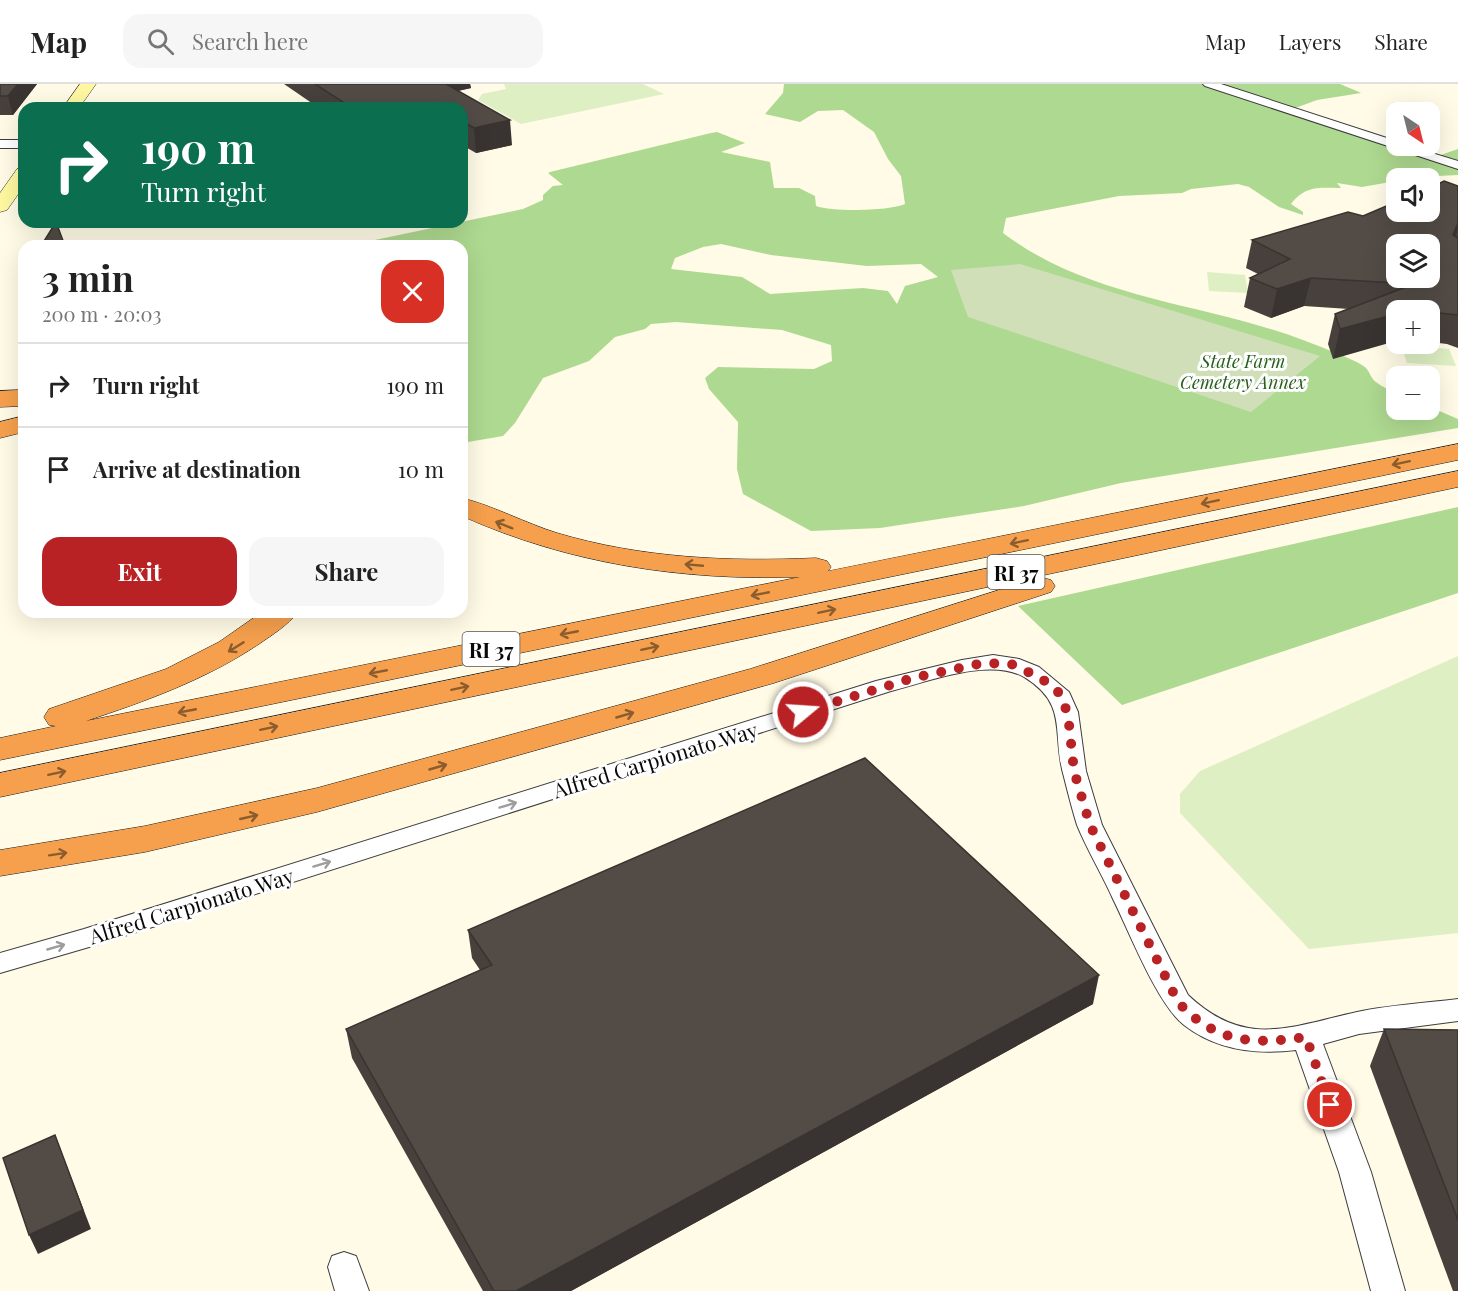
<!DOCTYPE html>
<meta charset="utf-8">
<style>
body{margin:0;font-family:"Playfair Display",serif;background:#f6f6f6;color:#222;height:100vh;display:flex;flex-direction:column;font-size:22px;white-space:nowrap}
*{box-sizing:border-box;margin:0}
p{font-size:20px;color:#767676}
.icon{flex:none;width:33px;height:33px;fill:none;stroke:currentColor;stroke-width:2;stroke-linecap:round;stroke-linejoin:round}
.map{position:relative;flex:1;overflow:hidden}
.sheet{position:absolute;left:18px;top:156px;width:450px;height:378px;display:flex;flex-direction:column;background:#fff;border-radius:18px;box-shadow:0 6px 24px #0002}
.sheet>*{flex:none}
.guide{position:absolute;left:18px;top:18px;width:450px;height:126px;border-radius:18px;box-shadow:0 6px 24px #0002;background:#0b6e4f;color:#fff;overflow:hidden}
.needle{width:39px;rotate:145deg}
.fabs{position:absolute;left:1386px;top:18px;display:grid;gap:12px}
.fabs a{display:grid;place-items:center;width:54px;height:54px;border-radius:12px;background:#fff;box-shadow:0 6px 24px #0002;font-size:30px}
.pin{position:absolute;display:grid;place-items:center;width:51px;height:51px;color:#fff;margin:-26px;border:3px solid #fff;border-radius:50%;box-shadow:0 2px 6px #0007}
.me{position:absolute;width:66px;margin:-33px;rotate:72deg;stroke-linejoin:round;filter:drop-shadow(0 0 4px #0008)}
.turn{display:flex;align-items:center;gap:21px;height:126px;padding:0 24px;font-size:27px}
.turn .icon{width:78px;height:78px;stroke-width:2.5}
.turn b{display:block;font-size:42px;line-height:51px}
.round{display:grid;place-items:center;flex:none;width:63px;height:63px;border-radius:18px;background:#f6f6f6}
.headline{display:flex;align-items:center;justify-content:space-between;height:102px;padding:0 24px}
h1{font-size:36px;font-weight:700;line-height:45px}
.action{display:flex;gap:12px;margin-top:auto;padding:12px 24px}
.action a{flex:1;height:69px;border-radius:18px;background:#b92224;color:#fff;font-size:24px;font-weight:700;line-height:69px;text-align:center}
.action a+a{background:#f6f6f6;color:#222}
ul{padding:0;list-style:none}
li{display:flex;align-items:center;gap:18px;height:84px;padding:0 24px;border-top:2px solid #e0e0e0}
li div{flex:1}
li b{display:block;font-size:22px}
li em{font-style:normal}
header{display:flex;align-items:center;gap:36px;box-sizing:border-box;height:84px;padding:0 30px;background:#fff;border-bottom:2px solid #e0e0e0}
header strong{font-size:28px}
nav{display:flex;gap:33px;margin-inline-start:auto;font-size:21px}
.search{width:420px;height:54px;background:#f6f6f6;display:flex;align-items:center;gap:15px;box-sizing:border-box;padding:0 21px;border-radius:18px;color:#767676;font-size:22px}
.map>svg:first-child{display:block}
</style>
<header>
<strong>Map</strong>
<div class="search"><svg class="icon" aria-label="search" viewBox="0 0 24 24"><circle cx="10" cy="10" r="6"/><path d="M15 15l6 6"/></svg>Search here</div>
<nav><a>Map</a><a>Layers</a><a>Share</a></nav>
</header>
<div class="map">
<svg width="1458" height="1207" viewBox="0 0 1458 1207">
<rect width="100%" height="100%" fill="#fffbe6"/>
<g fill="#aed990" fill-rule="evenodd">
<path d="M784,0h556l19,8 2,1 -44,7 -27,10 145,47 23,-8v26l-62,3v3l-34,6 -25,-4 4,5c-22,0 -35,-3 -50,16l12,8v3l-24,-8 -30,-20 -11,-3 -47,5 -9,4 -63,3 -113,22 -3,15c89,67 199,69 300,107 12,5 55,20 63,28 4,4 5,11 10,14 6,5 14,8 20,11v17h34v-3l28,12v9l-337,55 -97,23 -144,22 -69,3 -68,-37 -6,-25 1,-47 -29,-33 -4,-11 13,-11 96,2 18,-8 -1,-16 -49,-15 -106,-8 -25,2 -6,5 -30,8 -26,24 -46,17 -28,45 -12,13 -41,7v-197h-116l177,-37 20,-9v-5l10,-9 10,-1 -15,-12 2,-1 161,-39 6,-1 28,11 -24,9 49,10 4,26h25l16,8 1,10c17,6 74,5 89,-2l-4,-28 -13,-17 -14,-27 -31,-22 -25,1 -18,11 -35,-8 18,-21zM721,160l50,11 96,11 54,-2 17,13 -33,9 -8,18 -9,-13 -25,-3 -93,6 -28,-17 -71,-8 4,-11 28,-11z"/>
<path d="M1458,423v86l-336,112 -104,-99z"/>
</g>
<path fill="#d1dfb9" d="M1020,180l300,92 -69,56 -283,-95 -17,-47z"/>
<g fill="#deefc3">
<path d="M504,0h139l21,10 -143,30 -43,-24 4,-6 24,-5z"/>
<path d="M1207,188l38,3 3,18 -39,-2z"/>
<path d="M1401,261l48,4 7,17 -49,-3z"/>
<path d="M1458,572v277l-149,16 -129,-136v-19l20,-23z"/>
</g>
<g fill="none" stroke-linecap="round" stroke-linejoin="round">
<g stroke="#3c3c3c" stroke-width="2">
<g id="street">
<path d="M1203,0h18l175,57v5h13l49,15v8l-253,-83z"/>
<rect x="0" y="56" width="24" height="8"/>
<path d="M993,571l26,4 20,8 30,25 9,20 8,59 16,54 86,170c57,54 102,32 169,17 33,-7 68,-9 101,-13v22l-99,13 -36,10 48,128 34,119h-34l-32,-119 -43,-122c-40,5 -80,0 -112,-25 -27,-21 -55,-94 -71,-126 -11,-25 -26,-49 -36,-74 -5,-16 -9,-32 -13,-48 -13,-43 6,-72 -40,-100 -34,-20 -97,5 -133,14l-795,254 -96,28v-20l84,-24 792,-248 86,-21z"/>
<path d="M344,1168l12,4 13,35h-34l-7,-24 4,-11z"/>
</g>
</g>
<g stroke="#2b2b2b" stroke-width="1">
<g id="secondary">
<path d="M80,0h16l-17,24h-16z"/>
<path d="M24,83v19l-17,24 -7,2v-19l17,-24z"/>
</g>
</g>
<g stroke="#1a1a1a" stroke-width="1">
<g id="highway">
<path d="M24,306v16l-24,1v-16z"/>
<path d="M24,332v16l-24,6v-16z"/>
<path d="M1458,360v16l-1458,300v-22l56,-12 -7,-1 -5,-8 5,-8 117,-40 53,-27 43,-30h36c-10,13 -26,23 -39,32 -54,36 -113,57 -173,77l714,-144c-117,4 -231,-13 -338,-61v-18c32,8 63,25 95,35 84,25 172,29 259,25l11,3 4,6 -3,4z"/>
<path d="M1458,387v16l-1458,310v-24z"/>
<path d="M1040,493l11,3 4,6 -4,6 -277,91 -457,129 -172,40 -145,24v-26l145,-24 172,-38 433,-119z"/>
</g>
</g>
<use href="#street" fill="#fff" fill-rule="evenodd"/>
<use href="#secondary" fill="#fff8a1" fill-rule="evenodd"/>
<use href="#highway" fill="#f6a04d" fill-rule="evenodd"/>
</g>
<g fill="#47403c">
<path d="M0,0h37l-24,31h-13z"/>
<path d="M284,0h186l1,4 -13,3 54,54 -36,8 -14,-8v-37h-143z"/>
<path d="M1458,102v162l-11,-4 -17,-2v-32h-34l-63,49 -5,-15 7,-30 14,-5 -45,-3 -33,12 -27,-11 6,-29 8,-4 -12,-6 6,-28 111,-24z"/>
<path d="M468,846l625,74 -522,287h-88l-131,-233 -6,-29 134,-59 -8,-12z"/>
<path d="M1384,945l74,1v261h-5l-83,-225z"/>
</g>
<g fill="#393431">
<path d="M18,0h19l-24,31 -5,-19z"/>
<path d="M428,0h42l1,4 -41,9z"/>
<path d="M383,21v3h-15z"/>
<path d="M510,36l2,25 -36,8 -2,-25z"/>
<path d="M1458,139v5l-3,11 -2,-4z"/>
<path d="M1311,194l-7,28 -33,12 6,-29z"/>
<path d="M1396,230v27l-63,18 7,-30z"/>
<path d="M1099,891l-6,29 -522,287h-55z"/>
<path d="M55,1051l36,94 -53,25 -9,-19z"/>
</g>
<g fill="#524b46" stroke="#393431" stroke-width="1.5" fill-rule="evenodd">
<path d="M0,0h18l-10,12h-8z"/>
<path d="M315,0h131l64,36 -36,8 -12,-7v-13h-74l-5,-3 -15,3h-16z"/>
<path d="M1444,97l14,5v37l-5,12 5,3v77l-28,-3v-2h-34v4l-56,15 -5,-15 79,-30 -103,-6 -34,11 -27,-11 40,-19 -38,-19 96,-28 15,4 33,-14v10h34v-24zM1396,160h34v34h-34z"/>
<path d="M56,138l9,24h-24z"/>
<path d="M865,674l234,217 -583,316h-22l-148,-262 146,-64 -24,-35z"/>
<path d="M1384,945l74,1v190z"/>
<path d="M55,1051l28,75 -54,25 -26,-77z"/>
</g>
<defs><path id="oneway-shaft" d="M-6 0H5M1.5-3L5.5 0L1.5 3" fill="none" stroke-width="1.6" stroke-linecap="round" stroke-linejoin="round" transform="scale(1.5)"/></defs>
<g stroke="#8b5c2e">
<use href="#oneway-shaft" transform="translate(1401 379) rotate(168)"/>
<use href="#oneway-shaft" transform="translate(1210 418) rotate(168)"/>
<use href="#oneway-shaft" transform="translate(504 441) rotate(-158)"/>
<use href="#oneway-shaft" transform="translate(1019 458) rotate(168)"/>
<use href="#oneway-shaft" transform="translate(694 481) rotate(-175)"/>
<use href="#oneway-shaft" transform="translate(760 510) rotate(169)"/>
<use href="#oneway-shaft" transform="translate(827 527) rotate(-12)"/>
<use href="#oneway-shaft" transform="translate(569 549) rotate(169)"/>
<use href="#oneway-shaft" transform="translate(236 563) rotate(148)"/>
<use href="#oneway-shaft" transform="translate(650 564) rotate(-12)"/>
<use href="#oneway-shaft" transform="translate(378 588) rotate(169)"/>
<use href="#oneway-shaft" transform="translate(460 604) rotate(-12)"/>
<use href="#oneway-shaft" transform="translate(187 627) rotate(169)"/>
<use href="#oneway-shaft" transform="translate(625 631) rotate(-16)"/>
<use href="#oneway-shaft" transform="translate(269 644) rotate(-12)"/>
<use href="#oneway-shaft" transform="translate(438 683) rotate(-16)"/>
<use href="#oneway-shaft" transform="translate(57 689) rotate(-12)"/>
<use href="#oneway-shaft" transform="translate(249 733) rotate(-13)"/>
<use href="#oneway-shaft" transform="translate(58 770) rotate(-9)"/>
</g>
<g stroke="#9d9d9d">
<use href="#oneway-shaft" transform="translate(508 721) rotate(-17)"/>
<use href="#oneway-shaft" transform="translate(322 780) rotate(-17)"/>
<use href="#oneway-shaft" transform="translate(56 863) rotate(-16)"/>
</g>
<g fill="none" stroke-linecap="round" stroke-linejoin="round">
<path stroke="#b92224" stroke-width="10" stroke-dasharray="0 18" d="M803,628l110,-34 70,-15 28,1 30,14 17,14 6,9 5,23 5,47 16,54 88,177c37,41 76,43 128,35l24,68"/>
</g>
<g text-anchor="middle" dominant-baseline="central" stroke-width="6" stroke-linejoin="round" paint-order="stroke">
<g font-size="18" font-style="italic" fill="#27601b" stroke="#fff">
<text x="1243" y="277">State Farm<tspan x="1243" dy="21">Cemetery Annex</tspan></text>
</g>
<g fill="#fff" stroke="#535353" stroke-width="1.5">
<rect x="987.5" y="471" width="57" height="34" rx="4.5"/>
<rect x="462.5" y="548" width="57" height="34" rx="4.5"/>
</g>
<g font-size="20" font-weight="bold" fill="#090909">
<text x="1016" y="488">RI 37</text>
<text x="491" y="565">RI 37</text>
</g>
<g font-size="21" fill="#090909" stroke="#fff">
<text transform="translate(655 675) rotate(-17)">Alfred Carpionato Way</text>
<text transform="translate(191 821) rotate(-17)">Alfred Carpionato Way</text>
</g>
</g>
</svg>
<div class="fabs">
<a><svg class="needle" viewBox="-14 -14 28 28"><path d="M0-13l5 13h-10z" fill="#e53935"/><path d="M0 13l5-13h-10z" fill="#767676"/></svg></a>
<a><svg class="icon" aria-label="sound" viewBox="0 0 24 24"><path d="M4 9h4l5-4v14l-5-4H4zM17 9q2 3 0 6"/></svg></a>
<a><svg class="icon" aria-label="layers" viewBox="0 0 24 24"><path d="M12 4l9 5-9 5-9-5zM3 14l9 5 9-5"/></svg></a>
<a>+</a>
<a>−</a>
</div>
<div class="pin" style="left:1330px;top:1021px;background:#d93025"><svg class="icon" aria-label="arrive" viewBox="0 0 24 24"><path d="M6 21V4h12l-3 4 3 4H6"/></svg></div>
<svg class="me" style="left:803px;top:628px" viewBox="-20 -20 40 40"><circle r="17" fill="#b92224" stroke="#fff" stroke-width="3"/><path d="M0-11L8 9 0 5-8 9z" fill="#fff"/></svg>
<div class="guide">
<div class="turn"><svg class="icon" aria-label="right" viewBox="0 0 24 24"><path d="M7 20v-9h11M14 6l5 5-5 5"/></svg><div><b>190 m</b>Turn right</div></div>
</div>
<section class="sheet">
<div class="headline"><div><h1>3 min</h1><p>200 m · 20:03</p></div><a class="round" style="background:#d93025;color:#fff"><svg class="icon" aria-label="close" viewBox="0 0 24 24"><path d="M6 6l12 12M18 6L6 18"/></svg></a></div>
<ul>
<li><svg class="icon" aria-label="right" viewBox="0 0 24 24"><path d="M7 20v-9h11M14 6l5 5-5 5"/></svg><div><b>Turn right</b></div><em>190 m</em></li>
<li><svg class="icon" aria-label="arrive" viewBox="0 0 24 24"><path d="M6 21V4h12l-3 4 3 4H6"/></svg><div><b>Arrive at destination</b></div><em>10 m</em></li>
</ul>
<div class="action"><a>Exit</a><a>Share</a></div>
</section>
</div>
